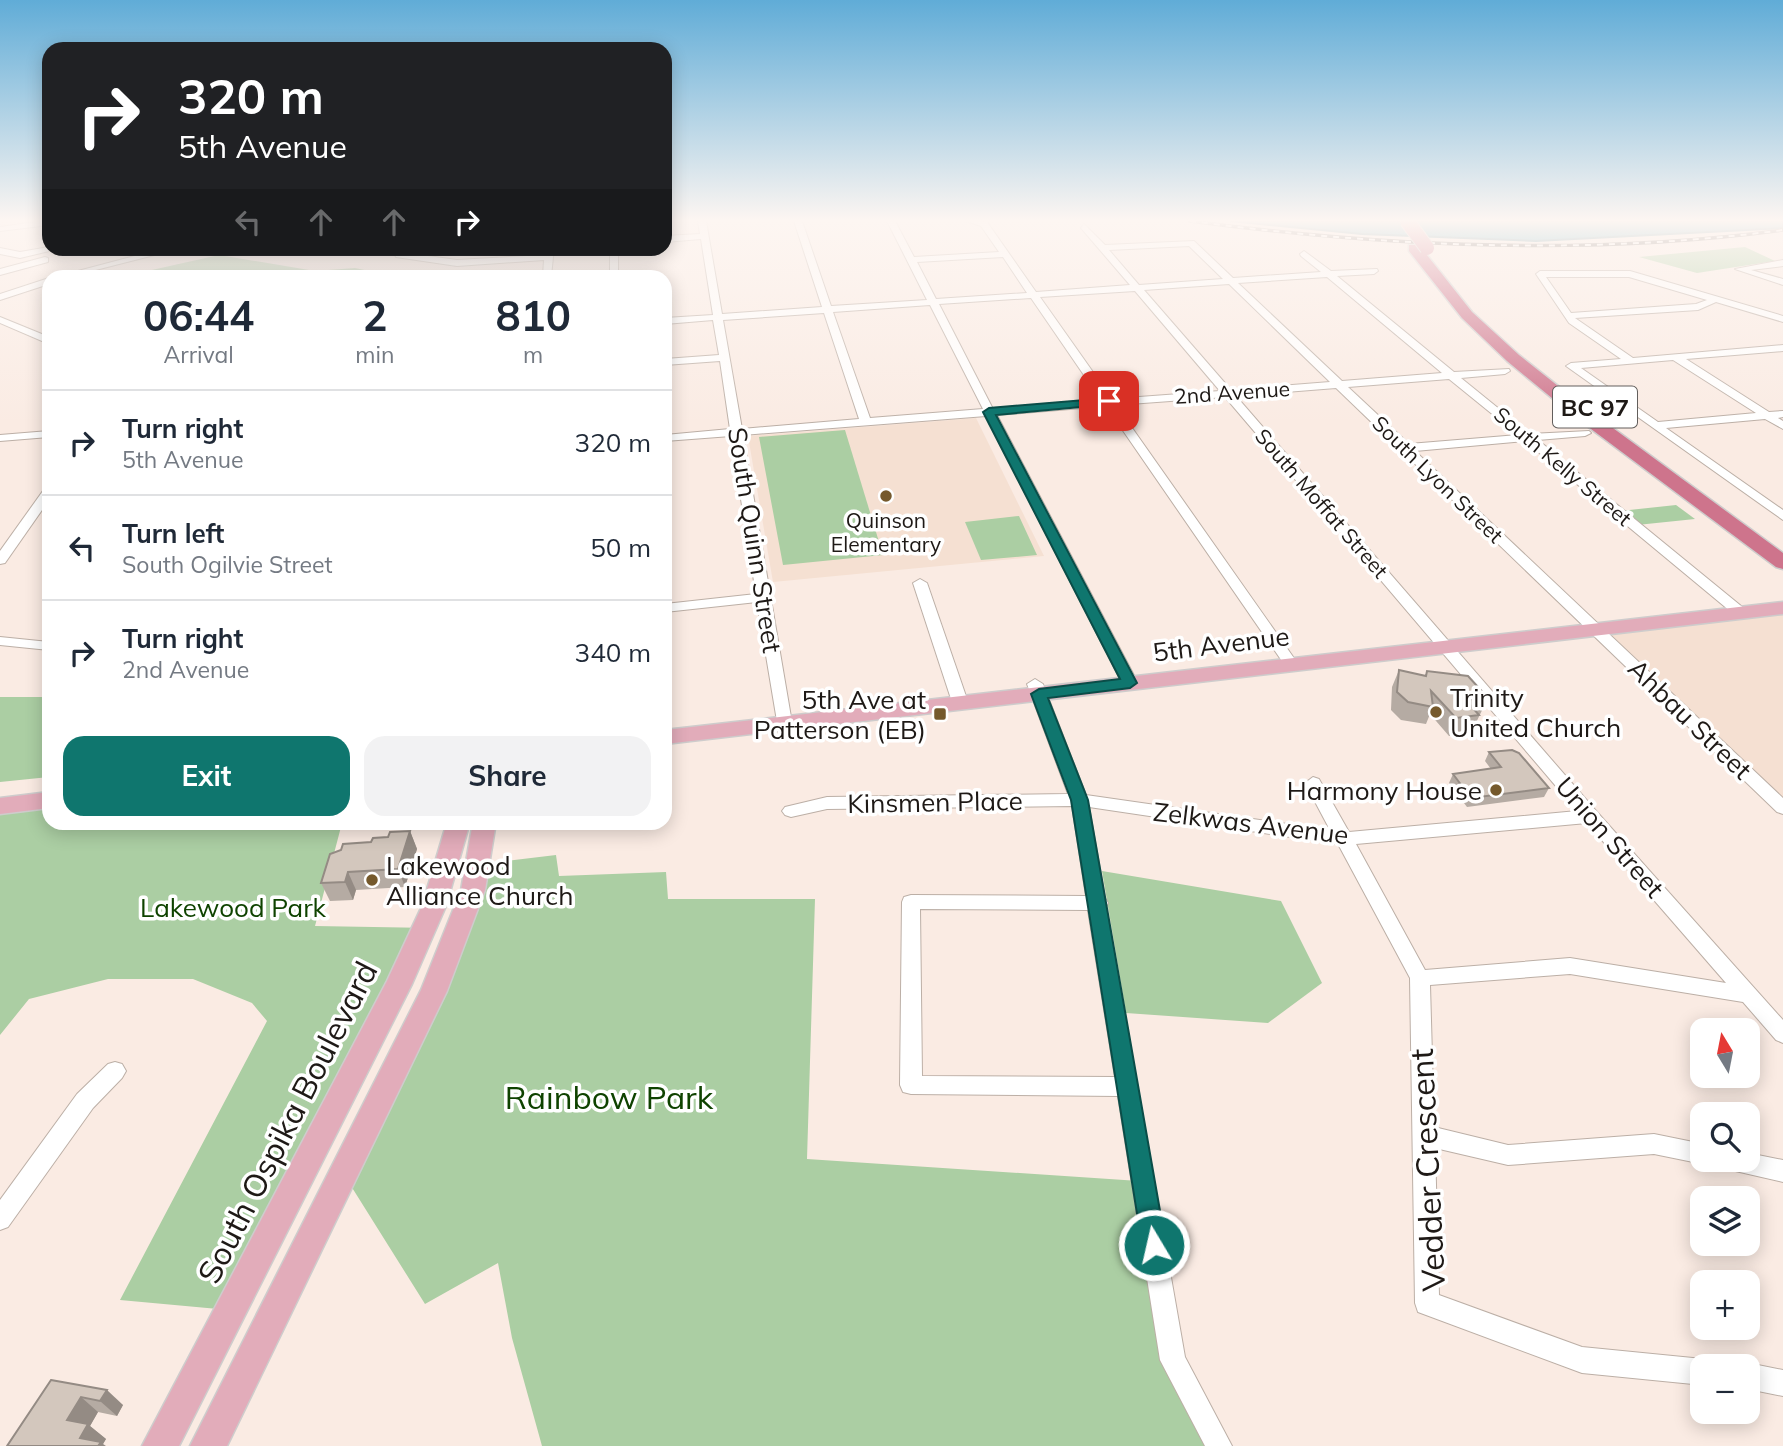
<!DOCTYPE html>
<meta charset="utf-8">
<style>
body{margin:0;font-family:Mulish,sans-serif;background:#f2f2f3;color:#1f2937;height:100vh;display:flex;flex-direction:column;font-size:26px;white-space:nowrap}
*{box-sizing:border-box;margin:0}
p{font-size:23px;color:#747a83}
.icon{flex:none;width:38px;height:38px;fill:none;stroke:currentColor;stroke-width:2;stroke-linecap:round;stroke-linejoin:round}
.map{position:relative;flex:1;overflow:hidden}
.panel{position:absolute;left:42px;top:270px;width:630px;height:560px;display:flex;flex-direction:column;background:#fff;border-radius:21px;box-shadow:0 4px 18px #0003}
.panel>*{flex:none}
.guide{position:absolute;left:42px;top:42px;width:630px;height:214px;border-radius:21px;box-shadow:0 4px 18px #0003;background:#202124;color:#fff;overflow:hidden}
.needle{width:46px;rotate:350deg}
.tools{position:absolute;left:1690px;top:1018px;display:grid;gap:14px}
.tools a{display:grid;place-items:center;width:70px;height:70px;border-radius:14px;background:#fff;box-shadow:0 4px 18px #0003;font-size:35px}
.pin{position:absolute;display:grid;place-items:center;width:60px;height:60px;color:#fff;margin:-30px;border-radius:14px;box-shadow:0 4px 10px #0006}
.me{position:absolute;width:77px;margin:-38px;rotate:351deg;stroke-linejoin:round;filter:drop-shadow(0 0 5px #0008)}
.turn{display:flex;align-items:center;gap:24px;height:147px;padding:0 21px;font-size:32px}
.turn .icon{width:91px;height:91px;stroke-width:2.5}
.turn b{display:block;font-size:49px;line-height:60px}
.lanes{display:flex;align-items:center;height:66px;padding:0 21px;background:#0003;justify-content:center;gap:35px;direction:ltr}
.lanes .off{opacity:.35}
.eta{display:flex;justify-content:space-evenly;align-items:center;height:119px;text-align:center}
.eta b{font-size:42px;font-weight:700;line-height:49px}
.action{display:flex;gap:14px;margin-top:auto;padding:14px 21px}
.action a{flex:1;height:80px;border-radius:21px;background:#0f766e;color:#fff;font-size:28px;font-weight:700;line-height:80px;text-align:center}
.action a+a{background:#f2f2f3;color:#1f2937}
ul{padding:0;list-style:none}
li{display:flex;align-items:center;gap:21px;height:105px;padding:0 21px;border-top:2px solid #e0e1e3}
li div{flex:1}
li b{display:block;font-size:26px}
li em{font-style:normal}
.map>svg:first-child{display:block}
</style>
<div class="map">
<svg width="1783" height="1446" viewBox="0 0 1783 1446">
<rect width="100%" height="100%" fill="#faebe3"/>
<g fill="#f5e0d2">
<path d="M976,418l68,138 -271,26 -25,-146z"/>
<path d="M1783,614v186l-177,-167z"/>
</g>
<g fill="#abcea3">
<path d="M1745,247l30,14 -78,12 -58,-16z"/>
<path d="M219,255l96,16 40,-3 38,8h-268z"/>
<path d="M845,430l38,125 -100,10 -24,-128z"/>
<path d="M1676,505l19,14 -58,6 -17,-14z"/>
<path d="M1019,516l18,39 -56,5 -16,-38z"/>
<path d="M0,697h49v80l-49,5z"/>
<path d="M49,798v24l293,1 -27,103 117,2 -203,382 -109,-10 147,-279 -15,-18 -59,-24h-85l-79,20 -29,36v-232z"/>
<path d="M556,855l3,21 107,-4 2,27h147l-8,260 332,22 26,168 47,97h-670l-30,-108 -14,-75 -73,41 -79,-126 143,-315z"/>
<path d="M1102,871l179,30 41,82 -54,40 -142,-10z"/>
</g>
<path fill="#34a1be" stroke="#2d788c" stroke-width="2" d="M1230,221h553v7l-247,13 -174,-7z"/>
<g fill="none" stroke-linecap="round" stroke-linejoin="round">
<g stroke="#bcafa6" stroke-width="2">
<g id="minor">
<path d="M43,221h6v4l-49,6v-4z"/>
<path d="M698,221h8l16,93 100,-7 -28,-86h8l29,85 96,-6 -40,-79h8l19,36 85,-5 -18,-26 -15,-5 21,1 49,70 94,-7 -49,-57 3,-4 21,21 89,-4 39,37 88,-6 -20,-16 -1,-2 4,-3 27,20 46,-2 1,2 -4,3 -37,2 117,96 55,-3 1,2 -5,3 -44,4 69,56 59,-3 2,2 -6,3 -47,4 208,170 2,3 -2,3h-10l-211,-175 -110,10 368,347v16l-6,-2 -441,-424 -100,8 361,416 186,208v23l-7,-3 -33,-38 -173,-28 -140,11 4,142 74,18 146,-11 49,10v16h8l-8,4 -49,-10 -146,11 -73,-17 4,147 143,52 121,12 9,4 2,4h-11v18l-121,-12 -164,-61 -3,-9 -5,-325 -72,-134 -249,-37 16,91 3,5 -2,4 79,450 47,89h-27l-45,-86 -42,-264 -207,-2 -8,-2 -3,-7 2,-183 2,-5 7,-2 175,1 -14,-90 -245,3 -36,8 -6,-2 -3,-4 3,-4 42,-10 241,-3 -41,-110 8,-5 8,5 43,111 244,35 -25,-47 8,-6 6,2 30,53 228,-21 -352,-414 -109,8 180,256 2,3 -2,3h-10l-180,-261 -109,9 141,268 -8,5 -8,-5 -136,-267 -243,19 49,288 -2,4h-12l-21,-125 -92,10v-8l91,-10 -25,-158 -66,5v-6l65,-6 -10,-68 -55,4v-6l54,-4 -6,-35 -48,4v-6l48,-3 -12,-76 -36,3v-6l35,-2zM1189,246l34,33 -84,6 -30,-35zM1003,257l24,36 -91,6 -19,-37zM1327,277l115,96 -100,8 -104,-98zM1229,284l101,98 -99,8 -87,-100zM1135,291l85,100 -108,8 -72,-102zM1031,298l70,102 -108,9 -54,-105zM930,305l53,104 -113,9 -37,-106zM824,313l35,106 -117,10 -19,-109zM1449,379l69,56 -109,9 -61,-57zM1587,823l139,160 -156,-25 -145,12 -69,-126zM920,909l168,1 27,167 -193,-1z"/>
<path d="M49,247l13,1 -42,10 -20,-4v-6l20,4z"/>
<path d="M165,248h17l-110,28h-13z"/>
<path d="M401,248h10l-5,5 51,7 88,-5 1,-7h8l-3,28h-8l1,-16 -87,6 -61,-9 -1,-2z"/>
<rect x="610" y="248" width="8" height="28"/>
<path d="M45,257l3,1v4l-48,13v-6z"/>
<path d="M1783,260v6l-32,4 32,9v6l-48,-16z"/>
<path d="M1630,271l153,45v6l-67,-20 -18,8 -123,8 58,40 150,-13v6l-97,8 83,53 14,-1v6l-5,1 5,3v8l-18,-10 -99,9 117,82v10l-217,-154 5,-3 50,-4 -52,-36 -33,-49 4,-3zM1546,277h83l78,23 -11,4 -125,9zM1673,360l83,53 -98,9 -77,-54z"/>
<path d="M49,278v6l-49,16v-6z"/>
<path d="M0,317l49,20v7l-49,-21z"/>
<path d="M49,431v6l-49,4v-6z"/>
<path d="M49,487v13l-44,63 -5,1v-13l45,-63z"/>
<path d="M920,579l7,4 41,119 -3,4h-10l-3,-4 -39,-119z"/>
<path d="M0,637l49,5v8l-49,-5z"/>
<path d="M115,1062l7,2 4,7 -4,7 -29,30 -85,119 -8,3v-30l77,-106 31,-30z"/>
<path d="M1748,1153l35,7v22l-52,-12 -8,-3 -3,-7h28z"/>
<path d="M1748,1363l35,7v26l-35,-7v-22h-9z"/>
</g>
</g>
<g stroke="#cecccc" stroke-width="3">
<g id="major">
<path d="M1783,602v12l-1118,130v-14z"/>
<path d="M49,792v16l-49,6v-16z"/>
<path d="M447,822h23l-24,84 -34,78 -233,462h-37l245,-465 35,-75z"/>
<path d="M473,822h23l-11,68 -38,101 -220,455h-37l231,-456 40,-100z"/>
</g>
</g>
<g stroke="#cecccc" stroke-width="3">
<path id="highway" d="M1409,245h10l53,67 47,43 68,54 196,144v16l-7,-2 -201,-150 -68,-56 -45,-43 -53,-67z"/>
</g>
<use href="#minor" fill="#fff" fill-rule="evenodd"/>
<use href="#major" fill="#e2acba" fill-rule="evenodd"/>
<use href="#highway" fill="#ce748c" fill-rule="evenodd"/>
<g stroke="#5c5450" stroke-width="3.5">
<path id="rail" d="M1190,221c195,26 398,35 593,9"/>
</g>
<use href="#rail" stroke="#fff" stroke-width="2" stroke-dasharray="6" stroke-linecap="butt"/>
<g stroke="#cecccc" stroke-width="16" stroke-linecap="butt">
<path id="highway-bridge" d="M1407,221l20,27"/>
</g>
<use href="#highway-bridge" stroke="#ce748c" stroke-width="14"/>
</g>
<g fill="#b5aba3">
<path d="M1399,670l27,6 1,-5 61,27 -17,35 -22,3 -19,-22 -4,10 -25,-4 -10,-10 1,-23z"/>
<path d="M1489,752l60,36 -5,9 -77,10 -18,-24 4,-9 38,-5 -6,-8z"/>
<path d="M410,831l7,18 -12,38 -49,3 -3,10 -23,1 -9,-18 20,-33z"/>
<path d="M51,1380l72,25 -6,11 -19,-4 -8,14 16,13 -3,5 -96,2z"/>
</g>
<g fill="#948b84">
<path d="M410,831l7,18 -12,38 -7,-18z"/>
<path d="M348,872l8,18 -3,10 -8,-18z"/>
<path d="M107,1390l16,15 -6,11 -17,-15z"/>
<path d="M81,1397l17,15 -8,14 16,13 -3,5 3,2h-17l-9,-8 -13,-18z"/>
</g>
<g fill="#d3c7bd" stroke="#948b84" stroke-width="2">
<path d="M1399,670l27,6 1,-5 41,5 20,22 -22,2 13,15 -23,3 -25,-27 2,16 -25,-5 -11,-10z"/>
<path d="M1512,750l7,3 30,35 -78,10 -18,-24 48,-7 -12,-15z"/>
<path d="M410,831l-12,38 -50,3 -3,10 -24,1 9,-29 11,-4 2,-6 28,-2 2,-4 15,-1 2,-5z"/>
<path d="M51,1380l56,10 -7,11 -19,-4 -14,23 21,4 -8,14 21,4 -3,4h-91z"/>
</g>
<linearGradient id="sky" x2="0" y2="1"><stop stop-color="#60acd7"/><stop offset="0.52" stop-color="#fdf6f2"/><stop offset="1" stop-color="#fdf6f2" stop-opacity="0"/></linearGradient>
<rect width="1783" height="424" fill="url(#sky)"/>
<path fill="#0f766e" stroke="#0a4d48" stroke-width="2" d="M1109,398l5,3 -1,3 -117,11 141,268 -7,5 -82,10 40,102 78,445 -3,8 -9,4 -8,-4 -4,-8 -71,-445 -40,-106 8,-5 81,-10 -137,-267 6,-4z"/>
<g fill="#75592c" stroke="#fff" stroke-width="2.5">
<circle cx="886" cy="496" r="7"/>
<circle cx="1436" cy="712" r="7"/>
<rect x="933" y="707" width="14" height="14" rx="3.5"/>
<circle cx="1496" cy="790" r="7"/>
<circle cx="372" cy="880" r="7"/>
</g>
<g text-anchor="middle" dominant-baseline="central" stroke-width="7" stroke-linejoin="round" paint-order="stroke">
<g font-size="21" fill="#1e1916" stroke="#fff">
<text transform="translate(1232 392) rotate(-4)">2nd Avenue</text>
<text transform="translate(1563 466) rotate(40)">South Kelly Street</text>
<text transform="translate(1438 479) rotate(44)">South Lyon Street</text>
<text transform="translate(1322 503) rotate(49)">South Moffat Street</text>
</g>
<g font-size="21" fill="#1e1916" stroke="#fff">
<text x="886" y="520">Quinson<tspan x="886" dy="24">Elementary</tspan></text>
</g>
<rect fill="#fff" stroke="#625e5c" stroke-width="2" x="1553" y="386.5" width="84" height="41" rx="5"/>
<g font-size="24" font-weight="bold" fill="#1e1916">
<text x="1595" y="407">BC 97</text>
</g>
<g font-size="26" fill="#1e1916" stroke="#fff">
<text transform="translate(755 540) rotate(81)">South Quinn Street</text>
<text transform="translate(1221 644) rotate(-7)">5th Avenue</text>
<text transform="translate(1690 719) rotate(44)">Ahbau Street</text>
<text transform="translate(935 802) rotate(-1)">Kinsmen Place</text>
<text transform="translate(1251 823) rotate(7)">Zelkwas Avenue</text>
<text transform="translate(1610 837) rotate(49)">Union Street</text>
</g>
<g font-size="26" fill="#1e1916" stroke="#fff" text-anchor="start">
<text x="1450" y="697">Trinity<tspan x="1450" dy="30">United Church</tspan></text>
<text x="926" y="699" text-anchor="end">5th Ave at<tspan x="926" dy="30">Patterson (EB)</tspan></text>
<text x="1482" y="790" text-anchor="end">Harmony House</text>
<text x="386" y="865">Lakewood<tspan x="386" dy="30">Alliance Church</tspan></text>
</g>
<g font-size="26" fill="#0f4300" stroke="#fff">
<text x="233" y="907">Lakewood Park</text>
</g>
<g font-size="32" fill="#0f4300" stroke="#fff">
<text x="609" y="1097">Rainbow Park</text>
</g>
<g font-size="32" fill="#1e1916" stroke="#fff">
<text transform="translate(287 1122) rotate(-63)">South Ospika Boulevard</text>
<text transform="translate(1427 1170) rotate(-93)">Vedder Crescent</text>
</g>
</g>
</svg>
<div class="tools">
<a><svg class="needle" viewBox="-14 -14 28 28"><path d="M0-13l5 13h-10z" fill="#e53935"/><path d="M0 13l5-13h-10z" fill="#747a83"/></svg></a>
<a><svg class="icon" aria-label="search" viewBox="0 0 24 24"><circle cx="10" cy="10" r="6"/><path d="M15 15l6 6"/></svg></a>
<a><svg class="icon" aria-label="layers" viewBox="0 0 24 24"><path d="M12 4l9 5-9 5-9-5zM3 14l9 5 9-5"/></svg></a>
<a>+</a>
<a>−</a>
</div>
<div class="pin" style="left:1109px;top:401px;background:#d93025"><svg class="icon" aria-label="arrive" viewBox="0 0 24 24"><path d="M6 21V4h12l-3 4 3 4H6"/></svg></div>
<svg class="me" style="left:1154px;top:1245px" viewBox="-20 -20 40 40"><circle r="17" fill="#0f766e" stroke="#fff" stroke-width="3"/><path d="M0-11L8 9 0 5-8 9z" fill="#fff"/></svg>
<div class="guide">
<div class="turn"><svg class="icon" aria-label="right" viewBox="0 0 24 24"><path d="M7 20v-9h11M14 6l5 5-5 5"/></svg><div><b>320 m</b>5th Avenue</div></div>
<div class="lanes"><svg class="icon off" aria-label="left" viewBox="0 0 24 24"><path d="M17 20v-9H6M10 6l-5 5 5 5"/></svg><svg class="icon off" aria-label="ahead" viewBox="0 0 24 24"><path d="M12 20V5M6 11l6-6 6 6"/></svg><svg class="icon off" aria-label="ahead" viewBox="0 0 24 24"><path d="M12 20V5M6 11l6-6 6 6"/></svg><svg class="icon" aria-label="right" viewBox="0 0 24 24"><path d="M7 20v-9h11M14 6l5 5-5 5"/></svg></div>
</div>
<section class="panel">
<div class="eta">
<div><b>06:44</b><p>Arrival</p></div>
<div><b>2</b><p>min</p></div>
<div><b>810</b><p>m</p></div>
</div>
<ul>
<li><svg class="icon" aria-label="right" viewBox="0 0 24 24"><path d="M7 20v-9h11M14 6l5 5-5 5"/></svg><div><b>Turn right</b><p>5th Avenue</p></div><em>320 m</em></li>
<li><svg class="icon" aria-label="left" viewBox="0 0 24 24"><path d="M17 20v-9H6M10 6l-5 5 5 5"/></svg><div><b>Turn left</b><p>South Ogilvie Street</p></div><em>50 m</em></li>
<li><svg class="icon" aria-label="right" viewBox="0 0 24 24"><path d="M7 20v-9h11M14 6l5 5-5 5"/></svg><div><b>Turn right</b><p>2nd Avenue</p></div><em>340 m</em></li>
</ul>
<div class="action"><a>Exit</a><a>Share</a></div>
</section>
</div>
